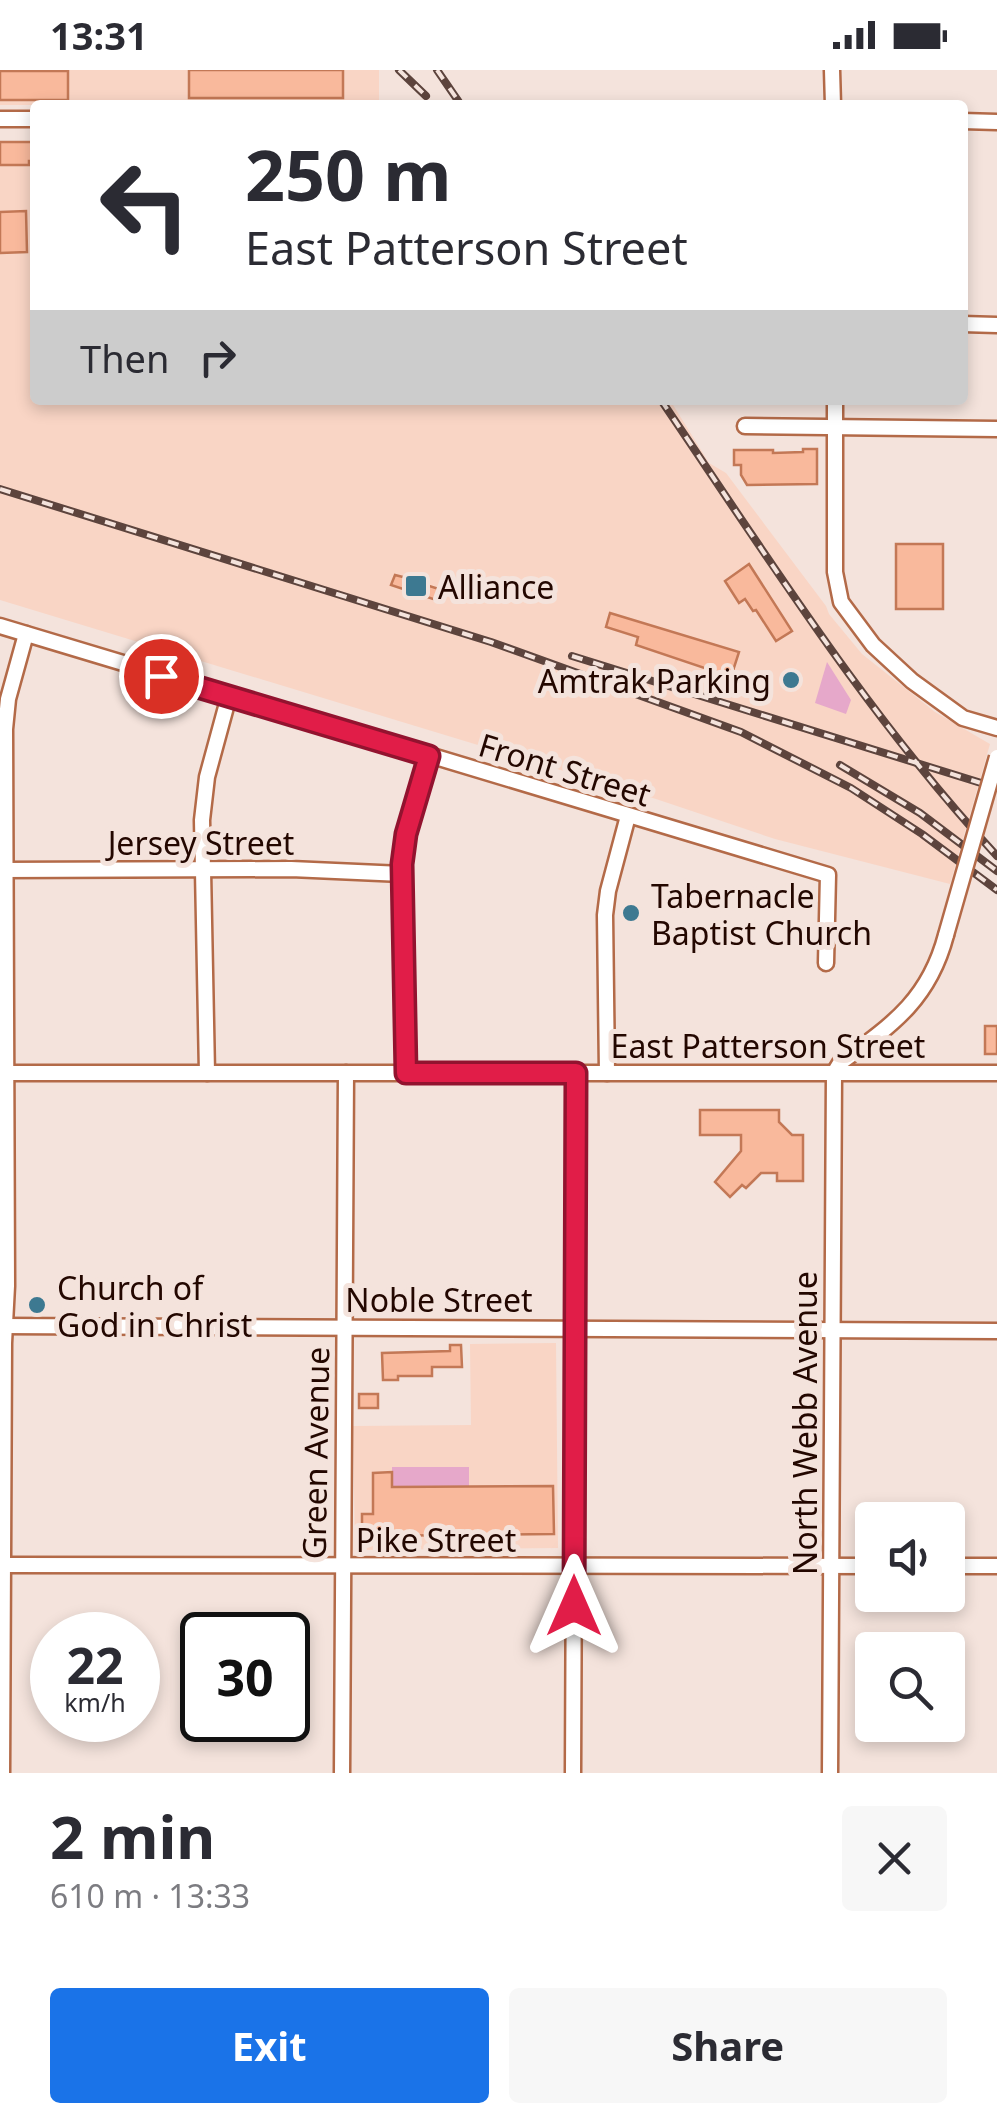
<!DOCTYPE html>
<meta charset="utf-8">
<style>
body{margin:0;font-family:"Noto Sans",sans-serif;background:#f7f7f7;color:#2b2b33;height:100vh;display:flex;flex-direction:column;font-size:38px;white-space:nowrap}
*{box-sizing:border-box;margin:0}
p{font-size:32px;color:#7c7c81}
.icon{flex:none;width:55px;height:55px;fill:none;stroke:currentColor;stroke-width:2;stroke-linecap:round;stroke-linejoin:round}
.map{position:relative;height:1703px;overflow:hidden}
.drawer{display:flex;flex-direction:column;background:#fff;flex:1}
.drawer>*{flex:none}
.hud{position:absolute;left:30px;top:30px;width:938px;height:305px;border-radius:10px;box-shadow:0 5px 15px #0003;background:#fff;color:#2b2b33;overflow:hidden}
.tools{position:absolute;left:855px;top:1432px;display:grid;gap:20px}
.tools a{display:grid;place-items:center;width:110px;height:110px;border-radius:10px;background:#fff;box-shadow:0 5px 15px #0003;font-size:50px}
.speed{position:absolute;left:30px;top:1542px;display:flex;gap:20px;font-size:50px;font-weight:700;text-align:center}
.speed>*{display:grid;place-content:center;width:130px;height:130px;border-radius:50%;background:#fff;box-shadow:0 5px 15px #0003;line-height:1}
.speed small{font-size:25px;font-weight:400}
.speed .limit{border:5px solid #111;border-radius:15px;background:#fff;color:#111}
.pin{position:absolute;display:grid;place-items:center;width:85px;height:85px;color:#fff;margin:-42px;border:5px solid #fff;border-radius:50%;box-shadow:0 2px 10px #0007}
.me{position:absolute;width:110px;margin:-55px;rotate:0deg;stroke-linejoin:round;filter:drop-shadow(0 0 8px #0008)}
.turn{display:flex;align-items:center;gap:35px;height:210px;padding:0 50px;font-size:45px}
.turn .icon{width:130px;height:130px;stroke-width:2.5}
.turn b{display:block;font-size:70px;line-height:85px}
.then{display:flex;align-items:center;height:95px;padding:0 50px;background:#0003;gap:20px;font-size:38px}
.round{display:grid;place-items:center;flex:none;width:105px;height:105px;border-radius:10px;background:#f7f7f7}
.overview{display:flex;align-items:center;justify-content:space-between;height:170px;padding:0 50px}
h1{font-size:60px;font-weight:700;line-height:75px}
.cta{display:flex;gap:20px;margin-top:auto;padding:20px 50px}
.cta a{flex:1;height:115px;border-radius:10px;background:#1a73e8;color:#fff;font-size:40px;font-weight:700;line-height:115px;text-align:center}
.cta a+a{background:#f7f7f7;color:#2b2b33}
.status{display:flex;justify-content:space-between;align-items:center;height:70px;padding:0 50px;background:#fff;direction:ltr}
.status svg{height:28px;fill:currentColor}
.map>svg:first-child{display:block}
</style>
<div class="status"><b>13:31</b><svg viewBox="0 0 49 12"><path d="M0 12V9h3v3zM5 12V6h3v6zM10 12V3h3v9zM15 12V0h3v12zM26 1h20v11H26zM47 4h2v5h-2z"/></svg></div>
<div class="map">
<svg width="997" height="1703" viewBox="0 0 997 1703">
<rect width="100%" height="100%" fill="#f4e3dc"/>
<g fill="#f9d5c5" fill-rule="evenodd">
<rect x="0" y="0" width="379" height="35"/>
<path d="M0,71h35v259h635l39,63 17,10 100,133 3,8 33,40 73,58 55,32 -40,140 -175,-45 -119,-40 -656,-199zM824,604l22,39 -30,-10z"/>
<path d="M556,1273l2,205 -203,2 -2,-124 118,-1 -1,-81z"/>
</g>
<g fill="#e6a8ca">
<path d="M827,592l24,38 -5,14 -31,-11z"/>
<rect x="392" y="1397" width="77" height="20"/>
</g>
<g fill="#f9b99c" stroke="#c37856" stroke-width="2.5">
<rect x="189" y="0" width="154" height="28"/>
<rect x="0" y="1" width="68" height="29"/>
<path d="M0,72h35v19h-6v4h-29z"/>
<path d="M26,141l1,41 -27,1v-41z"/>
<path d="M803,379h14v35l-70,1 -6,-10v-10h-7v-15h39v3l30,-1z"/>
<rect x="896" y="474" width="47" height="65"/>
<path d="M749,494l43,67 -16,10 -20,-31 -3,1 -8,-12 -6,4 -14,-22z"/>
<path d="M395,505l32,8 -1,2 13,4 -3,11 -45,-15z"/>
<path d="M610,543l129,39 -8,25 -95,-32 2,-8 -32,-10z"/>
<rect x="985" y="956" width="12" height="28"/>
<path d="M700,1040h79v12l13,13h11v46h-26v-8h-16l-15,15 -4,-3 -12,12 -15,-15 26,-31v-16h-41z"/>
<path d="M450,1275h11l1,22h-30v9h-34v4h-15l-1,-27 68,-2z"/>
<rect x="359" y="1324" width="19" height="14"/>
<path d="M392,1402v15l161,-1 1,48 -192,2v-22h11v-41z"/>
</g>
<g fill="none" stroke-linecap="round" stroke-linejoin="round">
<g stroke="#b36a48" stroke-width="19">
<g id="minor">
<path d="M832,0l1,35"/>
<path d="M0,49h35"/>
<path d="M962,51l35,1"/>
<path d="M962,254l35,1"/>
<path d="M835,330v172l6,30 32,43 39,36 51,37 34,10"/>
<path d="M745,356l252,3"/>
<path d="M0,556l828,249 -2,88"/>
<path d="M0,800l291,-1 111,5"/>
<path d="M0,1003h997"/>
<path d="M207,1003l-5,-253 5,-43 22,-81"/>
<path d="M407,1003l-5,-209 4,-30 23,-77"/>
<path d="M607,1003l-2,-158 3,-24 20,-75"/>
<path d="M834,1003l6,-10c52,-38 89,-63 106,-128"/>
<path d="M0,1256l997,5"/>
<path d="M0,1495l872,1"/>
<path d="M948,1496h49"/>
<path d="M2,1703l2,-430 3,-57 -2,-557 3,-30 18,-65"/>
<path d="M342,1703l4,-700"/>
<path d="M573,1703l3,-700"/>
<path d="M830,1703l4,-700"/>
</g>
</g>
<use href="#minor" stroke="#fff" stroke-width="14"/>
<g stroke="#5d443d" stroke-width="8">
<g id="rail">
<path d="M399,0l27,26"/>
<path d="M437,0l24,35"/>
<path d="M661,330c106,156 207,317 336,456"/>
<path d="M0,419l491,153 250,90 110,56 71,46 75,56"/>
<path d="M572,586l425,132"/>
<path d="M840,695l80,48 77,58"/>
</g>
</g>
<use href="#rail" stroke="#f4e3dc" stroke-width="4" stroke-dasharray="11" stroke-linecap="butt"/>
<g stroke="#b36a48" stroke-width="19" stroke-linecap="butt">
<path id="minor-bridge" d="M946,865l51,-178"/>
</g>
<use href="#minor-bridge" stroke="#fff" stroke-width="14"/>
</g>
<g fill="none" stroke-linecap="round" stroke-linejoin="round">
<g stroke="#92132f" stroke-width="25">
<path id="route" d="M161,606l268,80 -23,78 -4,30 4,209h170l-2,533"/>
</g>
<use href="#route" stroke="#e11d48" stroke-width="18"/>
</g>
<g fill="#3d7991" stroke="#f4e3dc" stroke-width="4">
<rect x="404" y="504" width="24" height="24" rx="5"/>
<circle cx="791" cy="610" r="10"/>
<circle cx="631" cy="843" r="10"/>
<circle cx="37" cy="1235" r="10"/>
</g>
<g text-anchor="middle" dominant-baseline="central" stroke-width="10" stroke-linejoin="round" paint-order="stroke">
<g font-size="32" fill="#230700" stroke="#f4e3dc" text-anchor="start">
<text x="438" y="516">Alliance</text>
<text x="771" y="610" text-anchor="end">Amtrak Parking</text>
<text x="651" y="825">Tabernacle<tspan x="651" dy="37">Baptist Church</tspan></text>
<text x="57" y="1217">Church of<tspan x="57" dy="37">God in Christ</tspan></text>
</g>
<g font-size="32" fill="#230700" stroke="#f4e3dc">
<text transform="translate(565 699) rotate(17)">Front Street</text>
<text x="201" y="772">Jersey Street</text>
<text x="768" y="975">East Patterson Street</text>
<text x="439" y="1229">Noble Street</text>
<text transform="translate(804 1353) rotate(-90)">North Webb Avenue</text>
<text transform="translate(315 1383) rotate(-89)">Green Avenue</text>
<text x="436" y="1469">Pike Street</text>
</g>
</g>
</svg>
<div class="tools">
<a><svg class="icon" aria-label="sound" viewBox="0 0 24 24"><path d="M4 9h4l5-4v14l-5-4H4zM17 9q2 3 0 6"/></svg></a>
<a><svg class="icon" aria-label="search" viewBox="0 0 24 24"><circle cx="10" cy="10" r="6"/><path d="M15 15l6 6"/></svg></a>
</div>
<div class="speed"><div>22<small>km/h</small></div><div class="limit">30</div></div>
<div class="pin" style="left:161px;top:606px;background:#d93025"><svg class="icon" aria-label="arrive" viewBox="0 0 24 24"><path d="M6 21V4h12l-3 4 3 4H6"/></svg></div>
<svg class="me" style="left:574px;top:1536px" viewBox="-20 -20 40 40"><path d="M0-17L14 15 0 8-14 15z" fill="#e11d48" stroke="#fff" stroke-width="4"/></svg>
<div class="hud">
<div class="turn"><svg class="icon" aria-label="left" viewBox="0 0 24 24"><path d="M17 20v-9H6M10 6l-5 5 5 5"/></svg><div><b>250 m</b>East Patterson Street</div></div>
<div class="then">Then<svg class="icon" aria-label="right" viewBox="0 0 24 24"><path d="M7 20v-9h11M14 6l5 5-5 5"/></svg></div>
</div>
</div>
<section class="drawer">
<div class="overview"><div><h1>2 min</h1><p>610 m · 13:33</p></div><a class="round"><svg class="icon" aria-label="close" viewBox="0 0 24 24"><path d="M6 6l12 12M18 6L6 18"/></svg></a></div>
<div class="cta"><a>Exit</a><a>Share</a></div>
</section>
